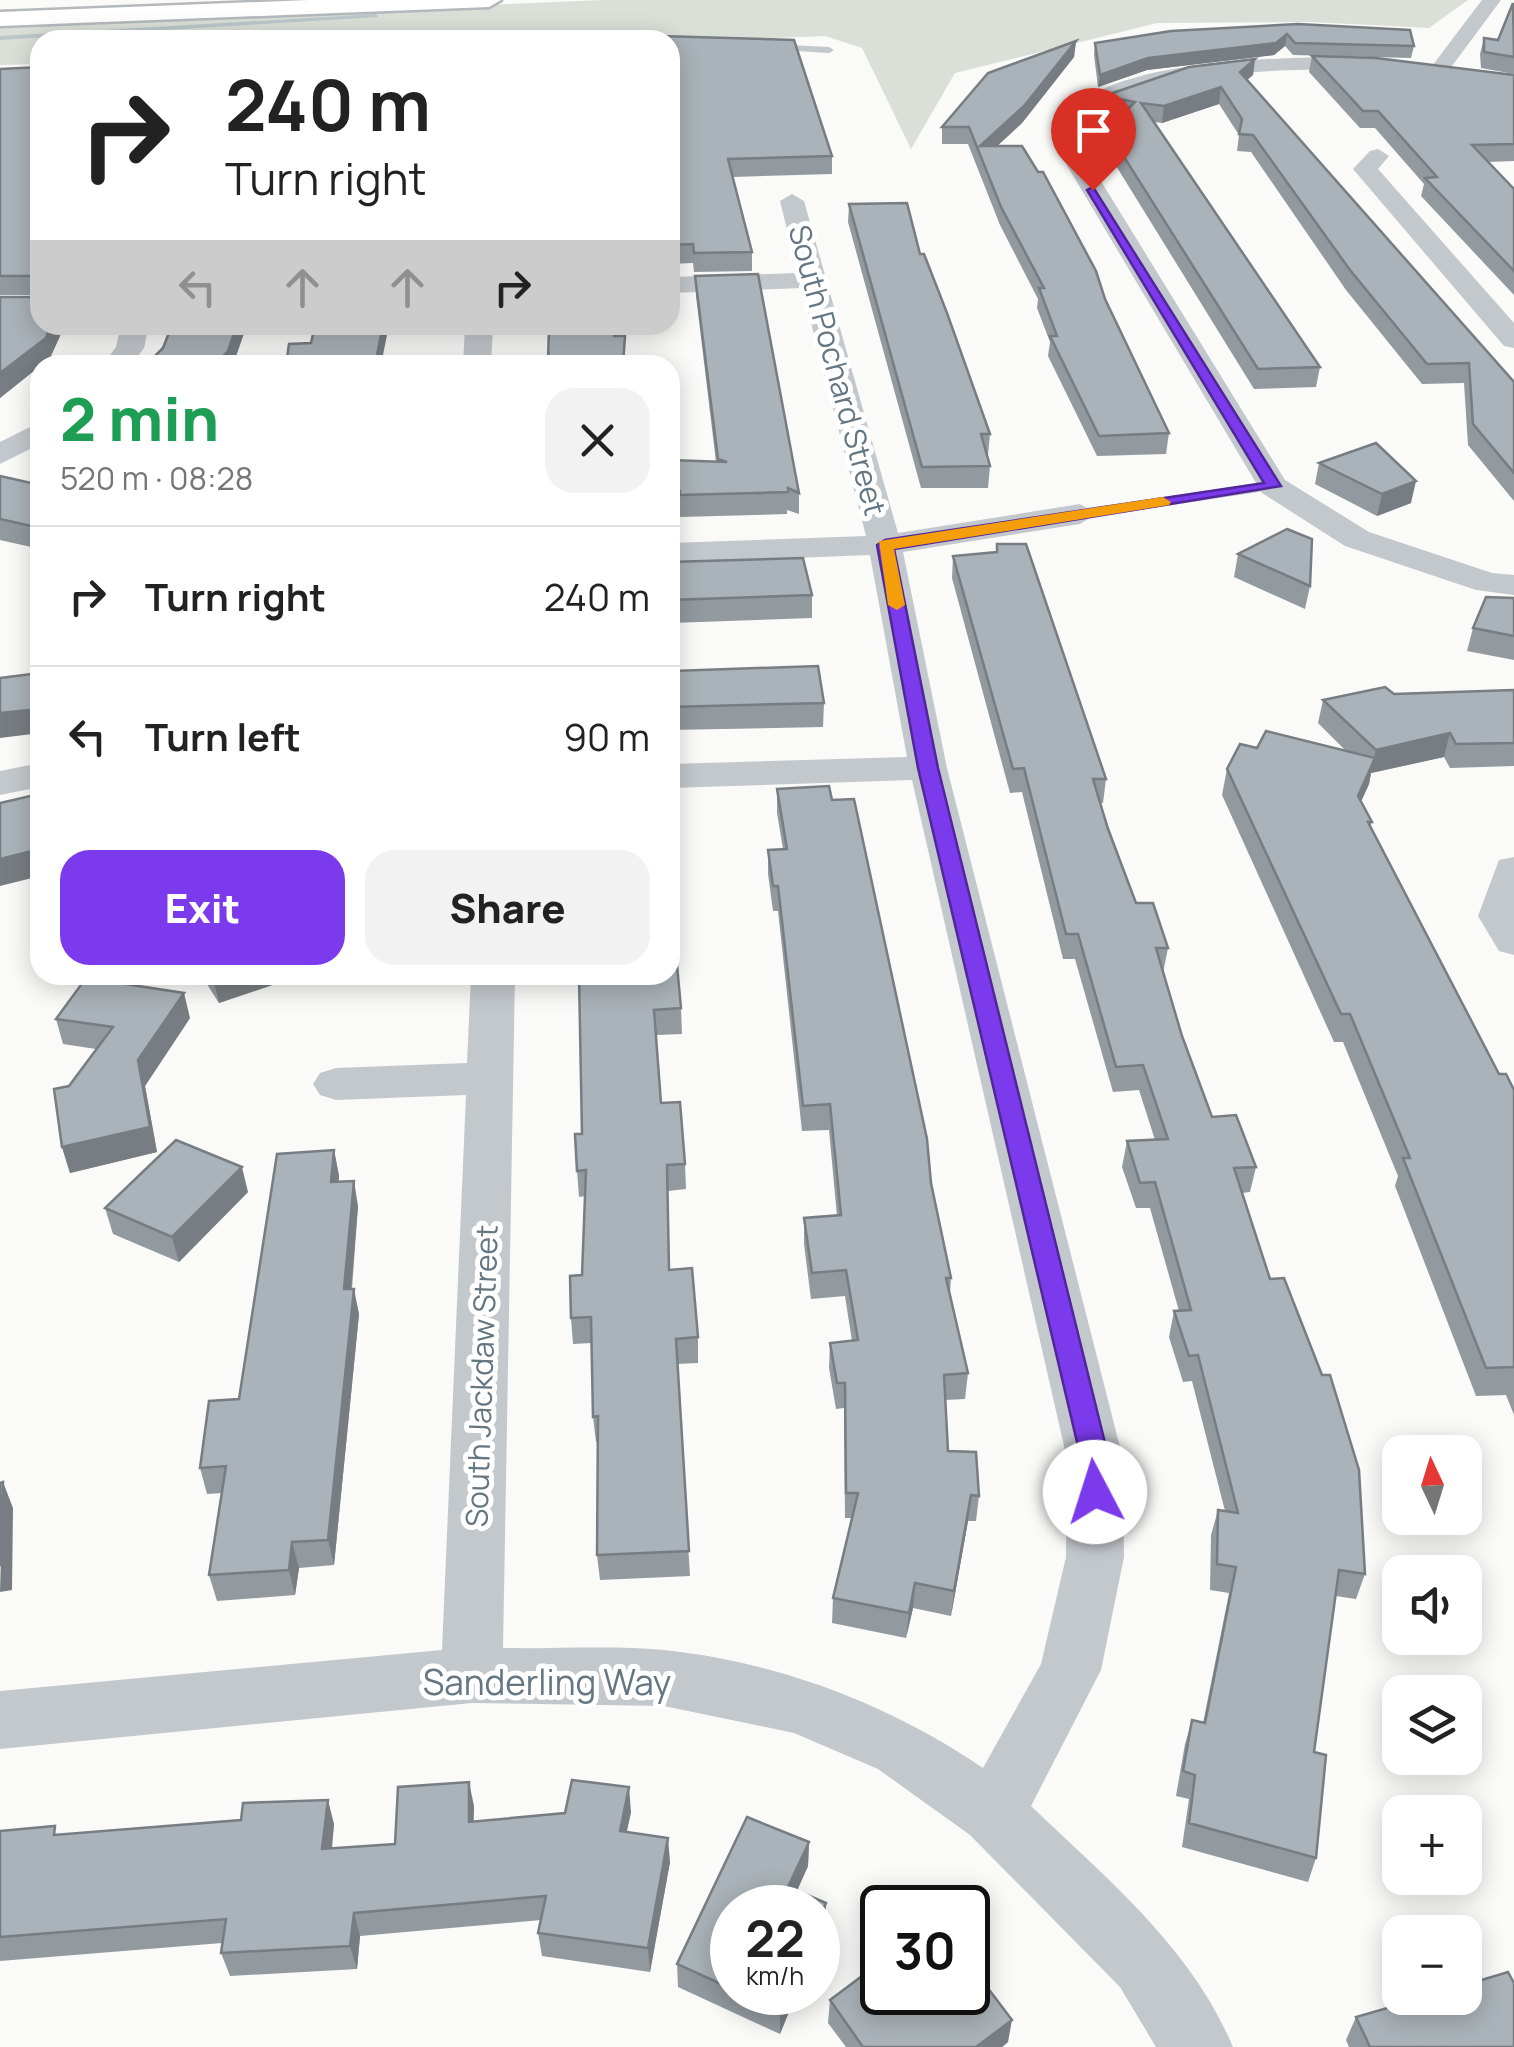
<!DOCTYPE html>
<meta charset="utf-8">
<style>
body{margin:0;font-family:Manrope,sans-serif;background:#f2f2f2;color:#222;height:100vh;display:flex;flex-direction:column;font-size:38px;white-space:nowrap}
*{box-sizing:border-box;margin:0}
p{font-size:32px;color:#767676}
.icon{flex:none;width:55px;height:55px;fill:none;stroke:currentColor;stroke-width:2;stroke-linecap:round;stroke-linejoin:round}
.map{position:relative;flex:1;overflow:hidden}
.details{position:absolute;left:30px;top:355px;width:650px;height:630px;display:flex;flex-direction:column;background:#fff;border-radius:30px;box-shadow:0 5px 25px #0003}
.details>*{flex:none}
.top-card{position:absolute;left:30px;top:30px;width:650px;height:305px;border-radius:30px;box-shadow:0 5px 25px #0003;background:#fff;color:#222;overflow:hidden}
.needle{width:65px;rotate:356deg}
.tools{position:absolute;left:1382px;top:1435px;display:grid;gap:20px}
.tools a{display:grid;place-items:center;width:100px;height:100px;border-radius:20px;background:#fff;box-shadow:0 5px 25px #0003;font-size:50px}
.speed{position:absolute;left:710px;top:1885px;display:flex;gap:20px;font-size:50px;font-weight:700;text-align:center}
.speed>*{display:grid;place-content:center;width:130px;height:130px;border-radius:50%;background:#fff;box-shadow:0 5px 25px #0003;line-height:1}
.speed small{font-size:25px;font-weight:400}
.speed .limit{border:5px solid #111;border-radius:15px;background:#fff;color:#111}
.pin{position:absolute;display:grid;place-items:center;width:85px;height:85px;color:#fff;margin:-102px -42px;border-radius:50% 50% 50% 0;rotate:-45deg;box-shadow:0 0 10px #0007}
.pin .icon{rotate:45deg}
.me{position:absolute;width:110px;margin:-55px;rotate:355deg;stroke-linejoin:round;filter:drop-shadow(0 0 8px #0008)}
.turn{display:flex;align-items:center;gap:35px;height:210px;padding:0 30px;font-size:45px}
.turn .icon{width:130px;height:130px;stroke-width:2.5}
.turn b{display:block;font-size:70px;line-height:85px}
.lanes{display:flex;align-items:center;height:95px;padding:0 30px;background:#0003;justify-content:center;gap:50px;direction:ltr}
.lanes .off{opacity:.35}
.round{display:grid;place-items:center;flex:none;width:105px;height:105px;border-radius:30px;background:#f2f2f2}
.headline{display:flex;align-items:center;justify-content:space-between;height:170px;padding:0 30px}
h1{font-size:60px;font-weight:800;line-height:75px;color:#1e9e55}
.action{display:flex;gap:20px;margin-top:auto;padding:20px 30px}
.action a{flex:1;height:115px;border-radius:30px;background:#7c3aed;color:#fff;font-size:40px;font-weight:800;line-height:115px;text-align:center}
.action a+a{background:#f2f2f2;color:#222}
ul{padding:0;list-style:none}
li{display:flex;align-items:center;gap:30px;height:140px;padding:0 30px;border-top:2px solid #e0e0e0}
li div{flex:1}
li b{display:block;font-size:38px}
li em{font-style:normal}
.map>svg:first-child{display:block}
</style>
<div class="map">
<svg width="1514" height="2047" viewBox="0 0 1514 2047">
<rect width="100%" height="100%" fill="#fafaf8"/>
<path fill="#dadfd7" d="M603,0h865l-39,28 -119,-6 -153,1 -202,50 -44,76 -49,-101 -37,-12 -155,6 -630,-2v24l-40,1v-39z"/>
<g fill="none" stroke-linecap="round" stroke-linejoin="round">
<path fill="#bbc7cb" fill-rule="evenodd" d="M376,14l2,3 -378,23v-4z"/>
<g stroke="#b4b9bd" stroke-width="5">
<path id="highway" d="M309,0h192l-12,7 -489,19v-14z"/>
</g>
<g fill="#c3c8cc" fill-rule="evenodd">
<path d="M768,44l61,3 5,3 -5,3 -65,-4z"/>
<path d="M1273,481l6,2v6l-199,30 -8,-5 8,-5z"/>
</g>
<g fill="#c3c8cc" fill-rule="evenodd">
<path d="M1482,0h19l-55,74h-14l-3,-4z"/>
<path d="M1345,57l28,1 10,6 -10,6c-52,-1 -313,-7 -290,82l202,328 84,52 123,41 22,2v20l-38,-5 -131,-44 -83,-53 -200,-336c-29,-101 224,-99 283,-100z"/>
<path d="M1378,149l11,7 -11,13 136,154v25l-10,-2 -151,-177 17,-18z"/>
<path d="M792,194l12,7 94,332 182,-29 16,10 -16,10 -177,28 44,216 176,691 1,98 -23,113 -70,136c76,73 160,141 202,241h-77l-36,-60 -150,-152 -92,-66 -84,-36 -130,-27 -192,-3 -472,46v-58l442,-41 24,-555 -130,5 -16,-5 -7,-11 7,-11 16,-5 131,-5 4,-88h44l-12,673c53,1 108,-3 161,2 114,12 225,54 319,118l58,-104 25,-107 1,-98 -155,-679 -242,8v-24l237,-7 -37,-202 -200,8v-20l196,-7 -64,-248 -132,5v-16l128,-4 -18,-72z"/>
<path d="M121,325h28l-5,23 -13,17h-28l13,-18z"/>
<path d="M465,325h28l-2,40h-28z"/>
<path d="M40,422v22l-40,20v-22z"/>
<path d="M40,763v24l-40,8v-24z"/>
<path d="M1514,857v98l-15,-4 -21,-35 21,-56z"/>
</g>
<use href="#highway" fill="#fff" fill-rule="evenodd"/>
</g>
<g fill="#929a9f">
<path d="M1514,3v71l-33,-6 -1,-14 4,-16 14,2z"/>
<path d="M1298,24l116,22 -3,12 -118,-3 -8,-9 -11,9 -127,15 -49,17 -4,-32 1,-12z"/>
<path d="M670,40l162,116v18l-99,3 19,75v19l-58,1 -1,-9 -23,1z"/>
<path d="M1076,41l-2,16 -52,66 -25,23 108,153 64,134 -3,21 -69,2 -49,-100 2,-14 -13,-34 1,-9 -38,-74 -32,-81h-26v-17z"/>
<path d="M1312,56l202,19v86l-26,1 26,27v106l-93,-99 3,-12 -49,-56h-15l-51,-56z"/>
<path d="M1255,59l-2,16 -6,4 267,303v119l-46,-56 -4,-62 -42,1 -76,-94 -95,-138 -14,-1 2,-16 -20,-31 -57,19 -8,-1 166,245 -4,20 -62,2 -149,-241 2,-18 14,-14 -19,-4 2,-16z"/>
<path d="M40,67v258h25l-15,33 -50,40v-101h38v-2h-38v-226z"/>
<path d="M849,204l71,50 70,180 -2,21h-1l3,11 -2,22h-67l-73,-266z"/>
<path d="M695,276l104,217v21l-12,-4v4l-107,3v-4h-10v-53l46,2 -20,-166z"/>
<path d="M315,325h92v5h-19l-77,13z"/>
<path d="M1319,463l92,40 -34,13 -62,-32z"/>
<path d="M0,476l40,9v64l-40,-9z"/>
<path d="M997,544l109,235 -3,24h-3l36,100 32,45 -5,25 19,63 30,81 44,50 -6,25 -8,1 123,381 -9,25 -20,-3 -22,156 2,106 -8,24 -126,-35 7,-48 -13,-3 9,-52 7,-24 11,3 26,-130 -19,-3 1,-55 7,-25 7,1 -33,-130 -9,1 -14,-45 5,-26h5l-29,-103h-14l-14,-41 5,-26 28,-1 -16,-50 -26,2 -38,-133h-12l-41,-167 -12,1 -58,-215 1,-22 43,-4z"/>
<path d="M1238,554l72,32 -5,23 -71,-32z"/>
<path d="M670,562l142,33v23l-141,5 2,48 151,32 -1,24 -153,3z"/>
<path d="M1514,598v62l-47,-9 6,-23z"/>
<path d="M1514,690v76l-64,2 -6,-11 -73,16 -2,11 -8,18 11,20 -2,5 129,247 15,16v325l-8,-20 -30,1 -81,-210 3,-10 -55,-134h-9l-112,-247 5,-26 30,-21 89,3 -28,-28 5,-23 71,-6z"/>
<path d="M777,789l154,394 20,95 -1,14 18,81 -3,26 -20,1 3,51 31,45 -3,25h-8l-17,95 -38,-8 -7,30 -74,-15 1,-25 19,-80h-7l-1,-110 -8,1 -7,-41 1,-25 22,-2 -7,-45 -34,3 -7,-55v-26l33,-2 -8,-86 -27,1 -24,-220h-5l-5,-37v-24l15,-1 -6,-36z"/>
<path d="M201,975h89v4l-71,24z"/>
<path d="M579,975l102,33 1,26 -26,1 5,68 24,61 1,25 -18,2 1,79 29,67v26l-21,1 13,212 -90,4 -3,-25 1,-113h-2l-3,-25 -2,-74 -18,1 -2,-26 11,-43 3,-79 -6,1 -2,-26 5,-37z"/>
<path d="M190,1018l-45,68 12,66 -87,21 -8,-26 7,-61 27,-37 -33,-5 -7,-25z"/>
<path d="M334,1150l5,26v6l19,24 -6,83 7,25 -25,251 -35,3 -4,27 -78,6 -8,-26 13,-82 -15,1 -7,-26 39,-69z"/>
<path d="M248,1192l-69,70 -66,-28 -8,-26z"/>
<path d="M474,1806l-1,15 158,-9 -5,20 44,30 -20,110 -108,-16 -4,-23 3,-13 -181,16 -3,33 -127,7 -9,-23 1,-10 -222,18v-130l59,3 275,-10 -2,25 63,-5z"/>
<path d="M747,1817l62,25 -1,24 -11,25 29,12 -1,24 -7,17v-36h-86v84h65l-17,42 -102,-47 -1,-23z"/>
<path d="M882,1992l126,50 -6,5h-156l-18,-24 2,-23z"/>
<path d="M1356,2017l158,30h-165l-3,-7z"/>
</g>
<g fill="#777d82">
<path d="M1287,34l-2,12 -11,9 -127,15 -49,17 2,-12 48,-17z"/>
<path d="M1076,41l-2,16 -52,66 -40,37 -2,-14z"/>
<path d="M1255,59l-2,16 -15,13 2,-16z"/>
<path d="M1221,87l-2,17 -57,19 2,-17z"/>
<path d="M51,325h14l-15,33 -50,40v-25z"/>
<path d="M237,325h10l-14,40h-18z"/>
<path d="M383,325h5v5l-7,35h-6z"/>
<path d="M1416,481l-5,22 -34,13 5,-22z"/>
<path d="M40,709v24l-40,5v-25z"/>
<path d="M1450,733l-6,24 -73,16 -2,11 -18,39 7,-27 14,-31 4,-15z"/>
<path d="M40,849v27l-40,10v-27z"/>
<path d="M223,975h67v4l-71,24 -6,-25z"/>
<path d="M184,993l6,25 -45,68 12,66 -87,21 -8,-26 76,-87z"/>
<path d="M334,1150l5,26 -3,32 -5,-26z"/>
<path d="M242,1167l6,25 -69,70 -7,-25z"/>
<path d="M354,1181l4,25 -9,109 -5,-26z"/>
<path d="M354,1289l5,25 -25,251 -6,-25z"/>
<path d="M3,1482l10,26 -1,82 -12,2z"/>
<path d="M971,1495l-3,26 -17,95 3,-25z"/>
<path d="M292,1542l7,26 -4,27 -6,-25z"/>
<path d="M915,1583l-2,25 -7,30 3,-25z"/>
<path d="M469,1782l5,24 -1,40 -4,-24z"/>
<path d="M629,1787l2,25 -9,43 -2,-24z"/>
<path d="M328,1800l6,24 -5,49 -7,-24z"/>
<path d="M668,1838l2,24 -20,110 -2,-24z"/>
<path d="M809,1842l-1,24 -19,42 -1,-21z"/>
<path d="M826,1903l-1,24 -7,17v-21z"/>
<path d="M354,1913l6,23 -3,33 -7,-23z"/>
<path d="M788,1992h9l-17,42v-23z"/>
<path d="M1012,2020l-4,22 -6,5h-26z"/>
</g>
<g fill="#aab3b9" stroke="#777d82" stroke-width="2.5">
<path d="M1513,3l1,54 -30,-5v-14l14,2z"/>
<path d="M1298,24l112,6 4,16 -119,-3 -8,-9 -11,9 -128,15 -48,17 -5,-32 76,-12z"/>
<path d="M624,35l170,5 38,116 -104,3 24,93 -58,1 -1,-9 -23,1v-205h-46z"/>
<path d="M1076,41l-52,65 -44,40h42l16,26h5l53,99 9,28 64,134 -70,3 -49,-100h7l-18,-48h5l-43,-81 -32,-80h-27l46,-54z"/>
<path d="M1312,56l64,2 138,17v69l-42,1 42,44v82l-89,-93 12,-1 -59,-66h-15z"/>
<path d="M1255,59l-15,13 274,310v91l-41,-49 -4,-61 -42,1 -77,-94 -97,-135 -14,-1 3,-15 -21,-32 -57,19 -23,-3 179,264 -62,2 -151,-239 28,-28 -31,-6 85,-29z"/>
<path d="M40,67v258h11l-5,13 -46,35v-76h38v-21h-38v-207z"/>
<path d="M907,203l13,51h4l23,59 43,121h-9l9,32 -68,1 -73,-263z"/>
<path d="M758,274l41,219 -11,-5v4l-108,3v-4h-10v-31l57,2 -9,-3 -23,-183z"/>
<path d="M172,325h65l-9,26 -13,14h-69l17,-17z"/>
<path d="M315,325h68l-8,40h-89l3,-21 22,-1z"/>
<path d="M549,325h65v11h11l-2,29h-81l6,-2z"/>
<path d="M1376,443l40,38 -34,13 -63,-31z"/>
<path d="M0,476l40,9v43l-40,-9z"/>
<path d="M1287,529l25,10 -2,47 -72,-32z"/>
<path d="M997,544h29l80,235h-13l15,50 28,74h17l15,45h-12l26,88 30,81 24,-2 20,52 -22,1 36,111 14,-1 38,97h8l29,95 6,104 -26,-4 -25,182 12,3 -10,103 -127,-35 6,-48 -12,-4 9,-51 13,3 31,-156 -19,-3 1,-54 20,3 -40,-158 -9,1 -15,-45 17,-1 -36,-128 -15,1 -13,-42 41,-2 -25,-74 -27,2 -38,-133h-12l-42,-166 -11,1 -60,-213 44,-4z"/>
<path d="M803,558l9,37 -142,5 3,71 145,-5 6,37 -154,4v-145z"/>
<path d="M1486,597l28,1v38l-41,-8z"/>
<path d="M40,673v36l-40,4v-35z"/>
<path d="M1385,687l9,7 120,-4v53l-58,1 -6,-11 -74,17 -53,-50z"/>
<path d="M1266,731l109,27 -17,38 14,26h-4l131,252h7l8,16v277l-28,1 -83,-210h7l-60,-144h-9l-114,-245 13,-25 17,4z"/>
<path d="M829,786l3,14 22,-1 73,340 4,44 20,95h-5l22,95 -24,2 4,76 28,1 3,44 -8,-1 -17,96 -39,-8 -6,30 -76,-15 25,-105h-12l-1,-110h-8l-7,-40 28,-3 -12,-70 -34,3 -8,-55 37,-3 -11,-111 -27,2 -25,-220h-5l-5,-36 19,-1 -10,-60z"/>
<path d="M39,794h1v55l-40,10v-56z"/>
<path d="M670,965h7l4,43 -27,2 7,93 19,-1 5,62 -18,1 2,105 23,-2 6,69 -22,2 13,212 -92,4 1,-139 -5,1 -2,-100 -20,1 -1,-42 12,-1 4,-105 -9,1 -2,-37h7l-3,-159h91z"/>
<path d="M86,978l98,15 -46,67 12,67 -88,20 -8,-58 15,-3 44,-59 -57,-8z"/>
<path d="M176,1140l66,27 -70,70 -67,-29z"/>
<path d="M334,1150l-3,32 23,-1 -10,108h10l-26,251 -36,2 -3,28 -80,5 17,-109 -26,2 9,-67 30,-2 38,-245z"/>
<path d="M3,1482l-2,82 -1,1v-82z"/>
<path d="M572,1780l57,7 -9,44 48,7 -20,110 -110,-15 8,-37 -192,17 -4,33 -129,7 5,-34 -226,18v-106l55,-5 -1,9 187,-15 2,-17 85,-3 -6,49 73,-5 3,-57 71,-5v40l96,-9z"/>
<path d="M747,1817l62,25 -21,45 38,16 -8,20v-15h-86v81l-55,-25z"/>
<path d="M882,1961v31h86v-30l44,58 -36,27h-113l-33,-47z"/>
<path d="M1508,1972l6,11v64h-144l-14,-30 66,-19h43v-13z"/>
<path d="M740,1992h48l-8,19z"/>
</g>
<path fill="#7c3aed" stroke="#51269a" stroke-width="2.5" d="M1093,187l188,299 -387,63 44,219 171,691 -4,41h-20l-4,-41 -163,-691 -41,-223 8,-5 379,-57 -177,-293z"/>
<path fill="#f59e0b" d="M1163,497l8,5 -2,3 -275,44 11,56 -8,5 -9,-5 -9,-64z"/>
<g text-anchor="middle" dominant-baseline="central" stroke-width="10" stroke-linejoin="round" paint-order="stroke">
<g font-size="30" fill="#657683" stroke="#fff">
<text transform="translate(838 370) rotate(75)">South Pochard Street</text>
<text transform="translate(481 1376) rotate(-88)">South Jackdaw Street</text>
</g>
<g font-size="35" fill="#657683" stroke="#fff">
<text x="547" y="1682">Sanderling Way</text>
</g>
</g>
</svg>
<div class="tools">
<a><svg class="needle" viewBox="-14 -14 28 28"><path d="M0-13l5 13h-10z" fill="#e53935"/><path d="M0 13l5-13h-10z" fill="#767676"/></svg></a>
<a><svg class="icon" aria-label="sound" viewBox="0 0 24 24"><path d="M4 9h4l5-4v14l-5-4H4zM17 9q2 3 0 6"/></svg></a>
<a><svg class="icon" aria-label="layers" viewBox="0 0 24 24"><path d="M12 4l9 5-9 5-9-5zM3 14l9 5 9-5"/></svg></a>
<a>+</a>
<a>−</a>
</div>
<div class="speed"><div>22<small>km/h</small></div><div class="limit">30</div></div>
<div class="pin" style="left:1093px;top:190px;background:#d93025"><svg class="icon" aria-label="arrive" viewBox="0 0 24 24"><path d="M6 21V4h12l-3 4 3 4H6"/></svg></div>
<svg class="me" style="left:1095px;top:1492px" viewBox="-20 -20 40 40"><circle r="19" fill="#fff"/><path d="M0-13L10 11 0 6-10 11z" fill="#7c3aed"/></svg>
<div class="top-card">
<div class="turn"><svg class="icon" aria-label="right" viewBox="0 0 24 24"><path d="M7 20v-9h11M14 6l5 5-5 5"/></svg><div><b>240 m</b>Turn right</div></div>
<div class="lanes"><svg class="icon off" aria-label="left" viewBox="0 0 24 24"><path d="M17 20v-9H6M10 6l-5 5 5 5"/></svg><svg class="icon off" aria-label="ahead" viewBox="0 0 24 24"><path d="M12 20V5M6 11l6-6 6 6"/></svg><svg class="icon off" aria-label="ahead" viewBox="0 0 24 24"><path d="M12 20V5M6 11l6-6 6 6"/></svg><svg class="icon" aria-label="right" viewBox="0 0 24 24"><path d="M7 20v-9h11M14 6l5 5-5 5"/></svg></div>
</div>
<section class="details">
<div class="headline"><div><h1>2 min</h1><p>520 m · 08:28</p></div><a class="round"><svg class="icon" aria-label="close" viewBox="0 0 24 24"><path d="M6 6l12 12M18 6L6 18"/></svg></a></div>
<ul>
<li><svg class="icon" aria-label="right" viewBox="0 0 24 24"><path d="M7 20v-9h11M14 6l5 5-5 5"/></svg><div><b>Turn right</b></div><em>240 m</em></li>
<li><svg class="icon" aria-label="left" viewBox="0 0 24 24"><path d="M17 20v-9H6M10 6l-5 5 5 5"/></svg><div><b>Turn left</b></div><em>90 m</em></li>
</ul>
<div class="action"><a>Exit</a><a>Share</a></div>
</section>
</div>
